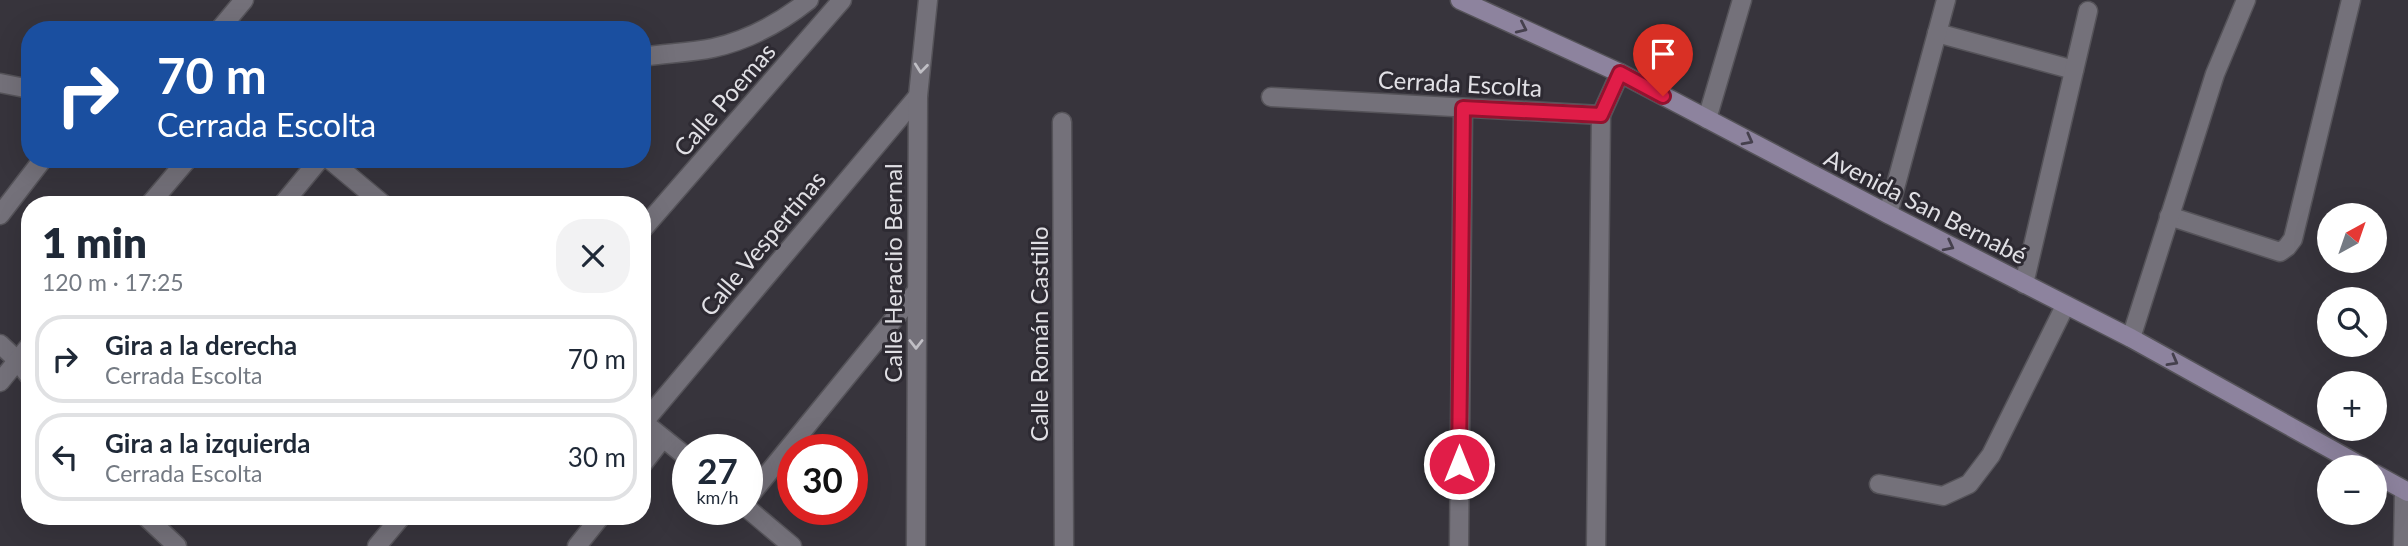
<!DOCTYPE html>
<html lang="es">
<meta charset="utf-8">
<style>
body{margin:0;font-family:Lato,sans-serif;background:#f2f2f3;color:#1f2937;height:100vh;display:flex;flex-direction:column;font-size:26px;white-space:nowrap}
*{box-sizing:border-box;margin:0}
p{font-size:23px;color:#747a83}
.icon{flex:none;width:38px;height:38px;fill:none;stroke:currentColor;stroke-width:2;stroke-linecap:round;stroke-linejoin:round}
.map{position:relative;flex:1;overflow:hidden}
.drawer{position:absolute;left:21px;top:196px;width:630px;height:329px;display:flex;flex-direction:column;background:#fff;border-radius:28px;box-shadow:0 7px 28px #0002}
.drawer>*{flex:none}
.hud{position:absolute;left:21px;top:21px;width:630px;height:147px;border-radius:28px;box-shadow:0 7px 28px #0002;background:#1a4fa0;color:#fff;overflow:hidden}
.needle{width:46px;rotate:40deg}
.tools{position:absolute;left:2317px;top:203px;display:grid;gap:14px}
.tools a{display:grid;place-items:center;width:70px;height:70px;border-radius:50%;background:#fff;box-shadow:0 7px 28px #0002;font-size:35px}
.speed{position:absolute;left:672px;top:434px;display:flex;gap:14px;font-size:35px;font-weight:700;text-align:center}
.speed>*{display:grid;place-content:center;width:91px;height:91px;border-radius:50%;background:#fff;box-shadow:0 7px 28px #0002;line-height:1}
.speed small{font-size:18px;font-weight:400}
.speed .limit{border:10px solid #d22;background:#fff;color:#111}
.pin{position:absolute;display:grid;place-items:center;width:60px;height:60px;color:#fff;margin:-72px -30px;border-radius:50% 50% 50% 0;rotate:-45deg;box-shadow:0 0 7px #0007}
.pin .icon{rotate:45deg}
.me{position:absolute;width:77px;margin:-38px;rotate:0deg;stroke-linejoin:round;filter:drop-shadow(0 0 5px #0008)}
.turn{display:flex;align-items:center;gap:24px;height:147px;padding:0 21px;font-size:32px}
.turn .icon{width:91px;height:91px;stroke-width:2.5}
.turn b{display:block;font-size:49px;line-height:60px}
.round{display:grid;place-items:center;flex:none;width:74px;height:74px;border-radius:28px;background:#f2f2f3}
.summary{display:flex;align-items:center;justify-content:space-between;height:119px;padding:0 21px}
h1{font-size:42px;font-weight:800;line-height:52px}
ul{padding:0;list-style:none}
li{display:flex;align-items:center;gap:21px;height:88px;margin:0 14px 10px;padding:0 7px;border:4px solid #e0e1e3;border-radius:28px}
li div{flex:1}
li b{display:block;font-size:26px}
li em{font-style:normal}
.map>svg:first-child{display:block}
</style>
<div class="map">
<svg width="2408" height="546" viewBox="0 0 2408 546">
<rect width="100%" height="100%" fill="#37343c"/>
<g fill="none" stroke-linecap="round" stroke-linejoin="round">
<g stroke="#555359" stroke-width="21">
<path id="lane" d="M1879,484l64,12 26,-12 22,-29 74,-149"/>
</g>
<g stroke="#555359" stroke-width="21">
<g id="street">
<path d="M219,30l25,-30"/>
<path d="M1937,33l137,37"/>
<path d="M642,57c23,-4 48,-4 71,-9 36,-8 67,-25 96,-48"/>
<path d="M0,83l30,6"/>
<path d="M1271,97l330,18 19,-42"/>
<path d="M1707,119l35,-119"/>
<path d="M1062,122l2,424"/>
<path d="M329,159l55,46"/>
<path d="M149,205l39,-46"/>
<path d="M282,205l38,-46"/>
<path d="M1888,214l58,-214"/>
<path d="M0,215l43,-56"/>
<path d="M2169,216l111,36 7,-5 6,-8 58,-239"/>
<path d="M642,230l200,-230"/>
<path d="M2024,284l64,-273"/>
<path d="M2131,338l84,-264 31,-74"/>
<path d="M0,344l17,16 13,17"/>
<path d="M0,382l30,-37"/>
<path d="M642,421l46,37"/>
<path d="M644,422l274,-326"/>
<path d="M642,465l21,-27"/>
<path d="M747,499l169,-207"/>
<path d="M747,508l45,38"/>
<path d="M145,516l32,30"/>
<path d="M377,546l25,-30"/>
<path d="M577,546l24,-30"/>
<path d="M916,546l2,-450 10,-96"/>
<path d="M1459,546l4,-438"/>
<path d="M1596,546l5,-431"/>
<path d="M2403,546l1,-56"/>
</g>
</g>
<g stroke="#555359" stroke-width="21">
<g id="secondary">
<path d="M1460,0l160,73 268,141 243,124 232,129"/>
<path d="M2375,474l33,18"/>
</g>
</g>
<use href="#lane" stroke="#74717a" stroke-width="18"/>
<use href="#street" stroke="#74717a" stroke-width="18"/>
<use href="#secondary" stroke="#8d839e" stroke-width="18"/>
</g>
<defs><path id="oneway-chevron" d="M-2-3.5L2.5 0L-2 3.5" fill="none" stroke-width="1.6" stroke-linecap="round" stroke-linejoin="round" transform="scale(1.75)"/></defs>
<g stroke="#45404d">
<use href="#oneway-chevron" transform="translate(1522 28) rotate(25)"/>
<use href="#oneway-chevron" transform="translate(1748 140) rotate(28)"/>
<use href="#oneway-chevron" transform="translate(1949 246) rotate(27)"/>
<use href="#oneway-chevron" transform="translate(2173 361) rotate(29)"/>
</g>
<g stroke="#c0bfc5">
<use href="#oneway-chevron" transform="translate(921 68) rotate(96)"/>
<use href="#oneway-chevron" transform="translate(916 344) rotate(90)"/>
</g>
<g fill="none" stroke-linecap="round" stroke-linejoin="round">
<g stroke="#92132f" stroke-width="18">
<path id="route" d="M1459,464l4,-356 138,7 19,-42 43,23"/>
</g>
<use href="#route" stroke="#e11d48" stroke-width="12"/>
</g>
<g text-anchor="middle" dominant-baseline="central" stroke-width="6" stroke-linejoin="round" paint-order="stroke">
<g font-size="24" fill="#e1e0e5" stroke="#2d2a32">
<text transform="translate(1460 83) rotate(3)">Cerrada Escolta</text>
<text transform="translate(724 99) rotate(-49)">Calle Poemas</text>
<text transform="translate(1926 206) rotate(27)">Avenida San Bernabé</text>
<text transform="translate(762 243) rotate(-50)">Calle Vespertinas</text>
<text transform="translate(892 273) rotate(-90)">Calle Heraclio Bernal</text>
<text transform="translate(1038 334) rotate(-90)">Calle Román Castillo</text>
</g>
</g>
</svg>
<div class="tools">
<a><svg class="needle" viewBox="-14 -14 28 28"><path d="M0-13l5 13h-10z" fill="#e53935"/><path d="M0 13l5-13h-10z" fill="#747a83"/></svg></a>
<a><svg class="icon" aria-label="search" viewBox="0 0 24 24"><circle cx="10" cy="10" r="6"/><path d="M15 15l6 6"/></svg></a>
<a>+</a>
<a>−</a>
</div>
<div class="speed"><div>27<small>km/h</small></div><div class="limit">30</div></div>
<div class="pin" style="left:1663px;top:96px;background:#d93025"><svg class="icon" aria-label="arrive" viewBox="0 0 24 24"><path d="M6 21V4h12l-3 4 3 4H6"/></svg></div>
<svg class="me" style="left:1459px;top:464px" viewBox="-20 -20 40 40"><circle r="17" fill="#e11d48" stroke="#fff" stroke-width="3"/><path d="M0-11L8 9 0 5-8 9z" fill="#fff"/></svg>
<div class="hud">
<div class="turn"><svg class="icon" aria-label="right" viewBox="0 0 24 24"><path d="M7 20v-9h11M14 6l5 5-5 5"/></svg><div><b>70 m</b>Cerrada Escolta</div></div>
</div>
<section class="drawer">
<div class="summary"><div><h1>1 min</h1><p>120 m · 17:25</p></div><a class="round"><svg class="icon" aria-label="close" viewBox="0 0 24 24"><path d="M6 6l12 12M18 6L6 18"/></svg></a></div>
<ul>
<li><svg class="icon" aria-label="right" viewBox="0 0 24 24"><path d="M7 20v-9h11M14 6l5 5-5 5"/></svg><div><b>Gira a la derecha</b><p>Cerrada Escolta</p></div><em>70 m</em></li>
<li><svg class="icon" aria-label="left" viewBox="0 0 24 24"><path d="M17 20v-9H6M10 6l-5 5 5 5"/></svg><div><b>Gira a la izquierda</b><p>Cerrada Escolta</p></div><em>30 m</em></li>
</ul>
</section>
</div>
